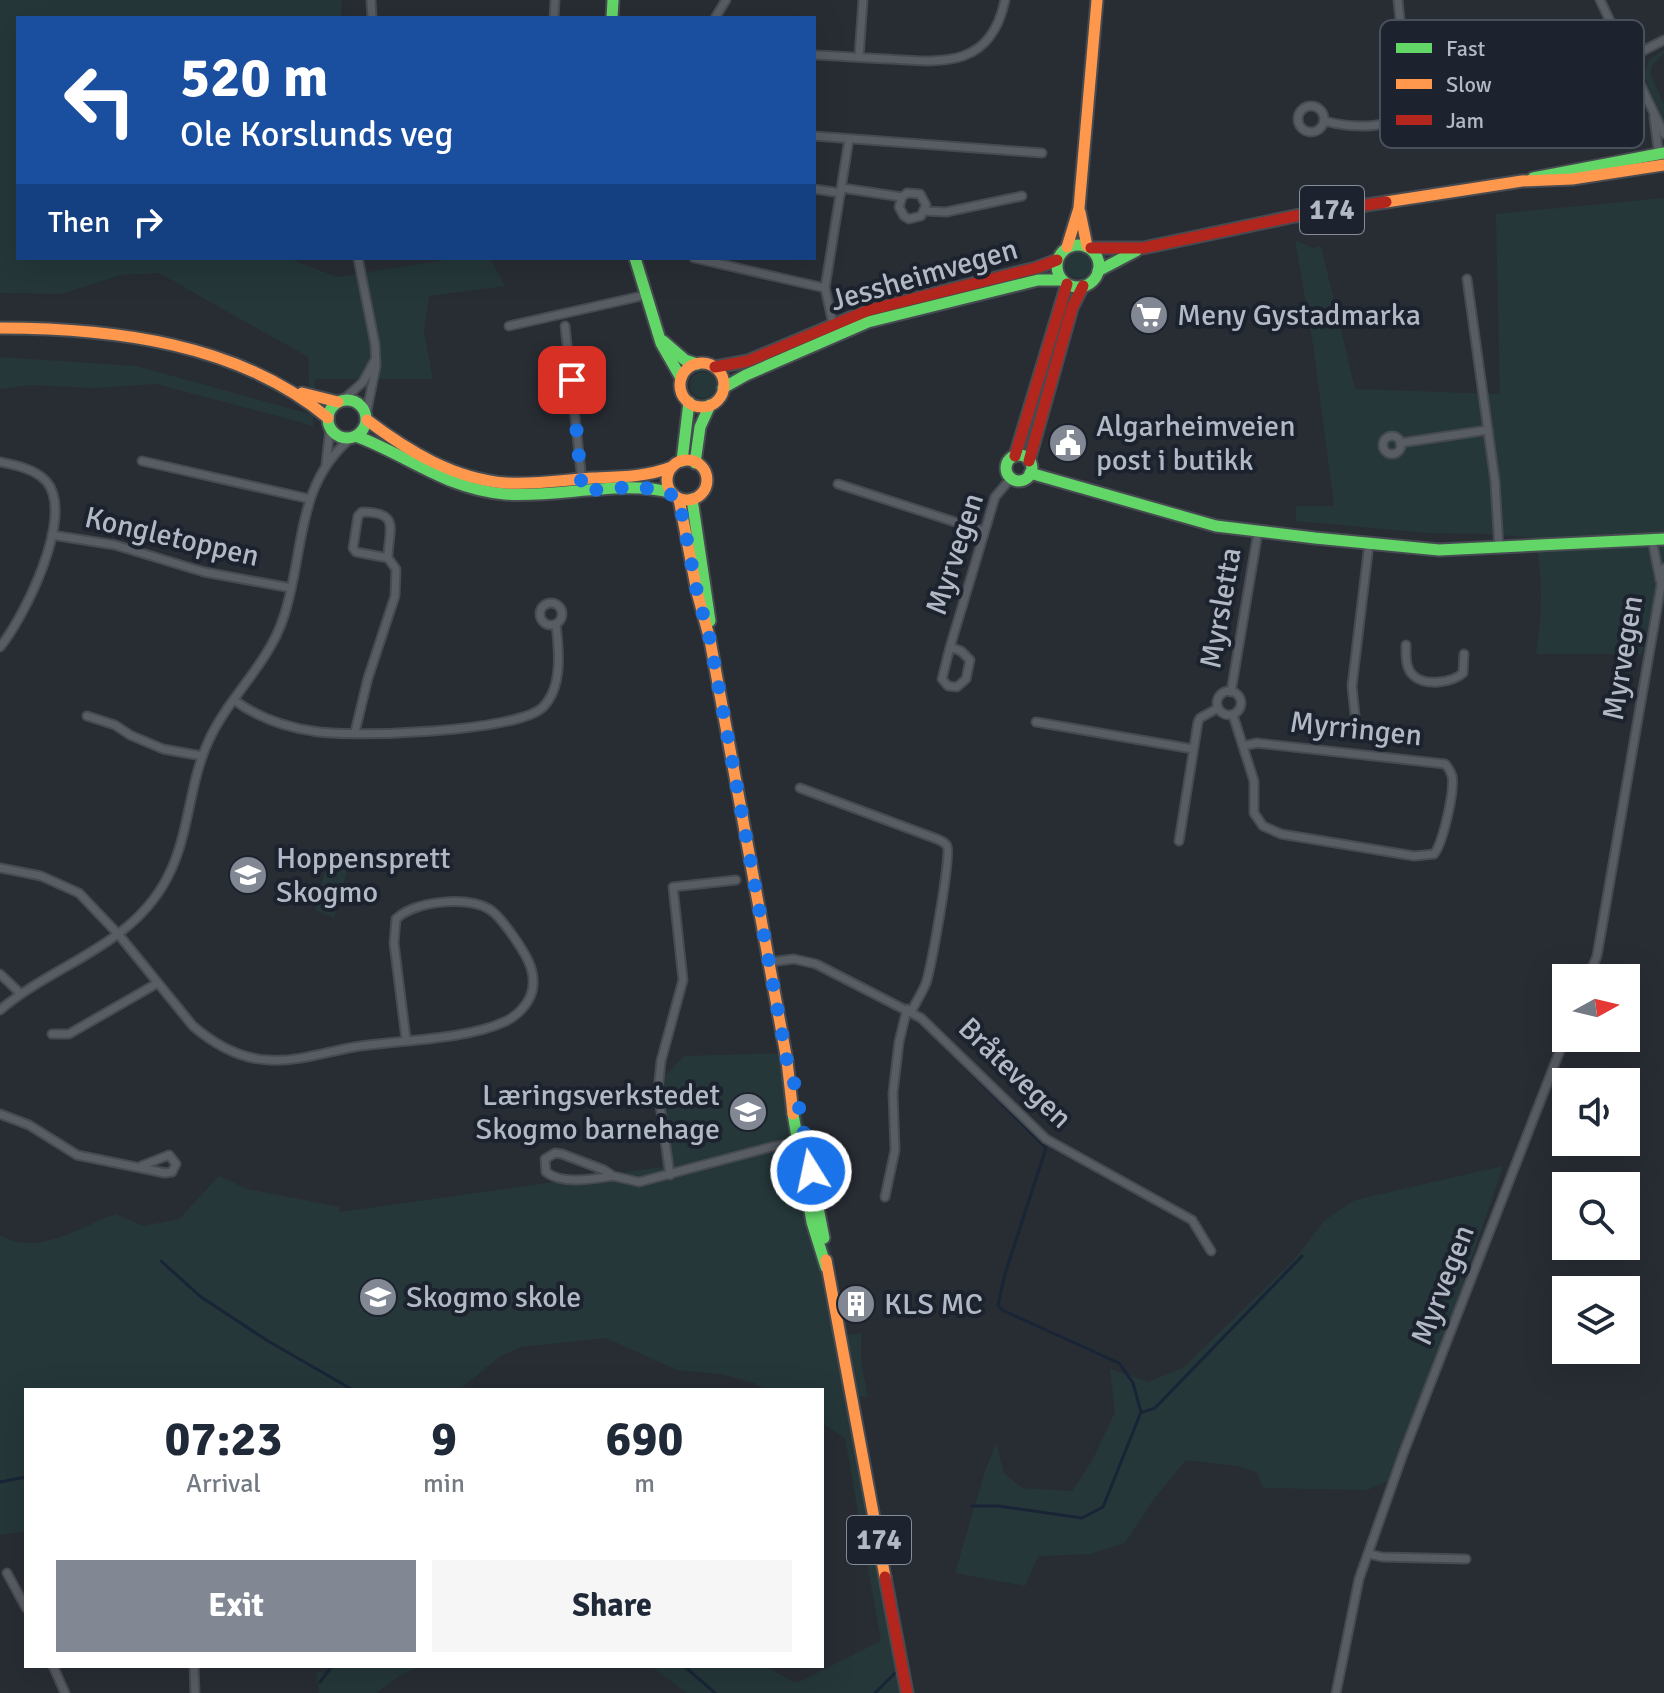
<!DOCTYPE html>
<meta charset="utf-8">
<style>
body{margin:0;font-family:Signika,sans-serif;background:#f6f6f7;color:#1f2937;height:100vh;display:flex;flex-direction:column;font-size:30px;white-space:nowrap}
*{box-sizing:border-box;margin:0}
p{font-size:26px;color:#747a83}
.icon{flex:none;width:44px;height:44px;fill:none;stroke:currentColor;stroke-width:2;stroke-linecap:round;stroke-linejoin:round}
.map{position:relative;flex:1;overflow:hidden}
.panel{position:absolute;left:24px;top:1388px;width:800px;height:280px;display:flex;flex-direction:column;background:#fff;border-radius:0px;box-shadow:0 8px 32px #0002}
.panel>*{flex:none}
.top-card{position:absolute;left:16px;top:16px;width:800px;height:244px;border-radius:0px;box-shadow:0 8px 32px #0002;background:#1a4fa0;color:#fff;overflow:hidden}
.needle{width:52px;rotate:82deg}
.controls{position:absolute;left:1552px;top:964px;display:grid;gap:16px}
.controls a{display:grid;place-items:center;width:88px;height:88px;border-radius:0px;background:#fff;box-shadow:0 8px 32px #0002;font-size:40px}
.pin{position:absolute;display:grid;place-items:center;width:68px;height:68px;color:#fff;margin:-34px;border-radius:16px;box-shadow:0 4px 12px #0006}
.me{position:absolute;width:88px;margin:-44px;rotate:350deg;stroke-linejoin:round;filter:drop-shadow(0 0 6px #0008)}
.turn{display:flex;align-items:center;gap:28px;height:168px;padding:0 32px;font-size:36px}
.turn .icon{width:104px;height:104px;stroke-width:2.5}
.turn b{display:block;font-size:56px;line-height:68px}
.then{display:flex;align-items:center;height:76px;padding:0 32px;background:#0003;gap:16px;font-size:30px}
.eta{display:flex;justify-content:space-evenly;align-items:center;height:136px;text-align:center}
.eta b{font-size:48px;font-weight:700;line-height:56px}
.button{display:flex;gap:16px;margin-top:auto;padding:16px 32px}
.button a{flex:1;height:92px;border-radius:0px;background:#828893;color:#fff;font-size:32px;font-weight:700;line-height:92px;text-align:center}
.button a+a{background:#f6f6f7;color:#1f2937}
.map>svg:first-child{display:block}
</style>
<div class="map">
<svg width="1664" height="1693" viewBox="0 0 1664 1693">
<rect width="100%" height="100%" fill="#282d34"/>
<g fill="#253739">
<path d="M0,0h342l-1,18h-323v240h269l50,19 121,-19h32l15,28 -76,10 -5,36 9,47h-118l-1,21 11,4 -3,4 -8,-6 -1,25 -9,-4 -148,-39 -62,4 -64,-3 -30,4v-32l136,9 174,48 -2,-57 -149,-84 -38,2 -60,19 -61,-1z"/>
<path d="M1664,49v4l-11,11 -3,9 14,32v17l-20,-45 5,-17z"/>
<path d="M1664,198v377l-11,29 -11,50h-106c7,-45 6,-70 0,-116l-49,-4 -59,-1 -132,-12v-15h38l-21,-162 -18,-104 18,8 8,-2 34,143 145,5 -4,-180z"/>
<circle cx="1078" cy="265" r="13"/>
<circle cx="703" cy="385" r="13"/>
<path d="M334,861l15,2 -15,55 -19,-8 10,-39z"/>
<path d="M786,1053l25,93 37,189 13,-2v28l7,36 -14,-1 54,297h-221l-36,-27h114l28,16 8,-1 80,-40 -36,-203 -23,-15v-33h-55l-13,-7 -33,-9 -44,-4 -71,-32 -85,9 -22,10 -40,33h-433v141l-26,4v-300c36,23 81,-9 116,-21l28,12 35,-7 40,-43 28,13 92,18 1,5 322,-45 -7,-81 29,-30z"/>
<path d="M1503,1166l-59,175 -53,139 -24,10 -103,-2 -8,-16 -19,-6 -51,-6 -33,40 -28,43 -35,11 -52,2 -13,30 -70,-13 30,-102 11,-28 8,30 18,15 50,3 21,-32 22,-47 -5,-43 38,13 35,-14 110,-107 32,-41 30,-20z"/>
<path d="M329,1666h91l-21,10 -23,17h-57l-3,-22 8,2z"/>
</g>
<g fill="none" stroke-linecap="round" stroke-linejoin="round">
<g stroke="#192536" stroke-width="3">
<path d="M918,1020l128,128 -41,126 -7,31 4,5 117,53 14,20 8,29 -38,95 -21,11 -84,-12h-26"/>
<path d="M161,1261l40,36 67,44 85,49"/>
<path d="M1143,1412l12,-4 147,-152"/>
<path d="M0,1482l26,-5"/>
<path d="M684,1666l31,27"/>
<path d="M320,1682l12,-16"/>
<path d="M875,1693l20,-20"/>
</g>
<g stroke="#464a51" stroke-width="11">
<g id="street">
<path d="M371,0l1,18"/>
<path d="M1600,0l64,134"/>
<path d="M554,18l1,-18"/>
<path d="M715,18l11,-18"/>
<path d="M814,55c25,1 50,3 75,4 56,4 102,8 116,-59"/>
<path d="M859,57l4,-57"/>
<path d="M1629,58l35,-18"/>
<circle cx="1311" cy="119" r="13"/>
<path d="M1654,117l5,39"/>
<path d="M1324,121c24,6 80,13 84,-21l-10,-100"/>
<path d="M814,136l228,17"/>
<path d="M842,188l60,9 5,-4 13,1 6,11 -5,11 -12,3 -5,-3 -5,-9 3,-10"/>
<path d="M814,189l27,4"/>
<path d="M925,211l21,1 76,-16"/>
<path d="M358,258l17,86 1,22 -10,49"/>
<path d="M694,258l131,30"/>
<path d="M1467,279l28,202 4,67"/>
<path d="M833,324l-8,-36 24,-149"/>
<path d="M509,326l137,-31"/>
<path d="M565,326l17,155"/>
<path d="M343,400l20,-18 12,-22"/>
<circle cx="1392" cy="445" r="9"/>
<path d="M1400,443l88,-13"/>
<path d="M142,461l168,38"/>
<path d="M0,462c15,3 35,7 46,19 30,33 -22,137 -46,166"/>
<path d="M326,464l4,-36"/>
<path d="M838,484l145,47"/>
<path d="M52,535l63,10 89,27 87,16"/>
<path d="M1652,539l8,41"/>
<circle cx="551" cy="614" r="11"/>
<path d="M1406,645c0,10 -1,24 8,31 11,10 38,7 49,-3l1,-19"/>
<path d="M950,647l-8,32 6,7 9,1 9,-8 4,-19 -9,-9 -11,-4 45,-150 16,-19"/>
<circle cx="1229" cy="703" r="12"/>
<path d="M1231,692l27,-160"/>
<path d="M234,700c23,17 51,27 79,31 37,7 205,1 230,-24 20,-20 16,-57 13,-83"/>
<path d="M1233,715l21,66v32l9,13 18,8 133,22 20,-2c9,-11 21,-64 18,-78 -2,-7 -3,-7 -7,-12l-188,-21 -14,3"/>
<path d="M1355,715l-3,-29 17,-142"/>
<path d="M87,716l28,9 15,10 33,14 39,7"/>
<path d="M1036,722l157,27"/>
<path d="M355,732l13,-54 27,-82 1,-27 -8,-11c0,-27 14,-46 -26,-46l-4,4 -5,32 3,4 32,6"/>
<path d="M800,788l137,51c4,2 8,3 10,7 5,8 -16,122 -21,137 -4,10 -10,19 -15,29"/>
<path d="M1179,841l19,-119 2,-4 18,-10"/>
<path d="M0,868l41,8 38,17 40,42 74,91c21,18 47,33 76,34 28,2 57,-8 85,-13 44,-7 111,-7 150,-25 10,-4 21,-14 26,-25 4,-8 4,-20 1,-29 -4,-14 -30,-52 -42,-59 -23,-13 -75,-8 -93,10l-2,24 12,96"/>
<path d="M770,962l24,-3 22,5 105,54 125,121 146,81 19,31"/>
<path d="M0,974l20,19"/>
<path d="M1588,978l9,-22 67,-388"/>
<path d="M0,1010c54,-46 130,-63 166,-130 24,-43 22,-96 43,-140 20,-44 60,-76 75,-124 21,-64 11,-131 67,-178"/>
<path d="M52,1034h17l87,-50"/>
<path d="M0,1114l29,11 48,30 88,18 7,-1 4,-8 -7,-9 -28,11"/>
<path d="M670,1175l-12,-84 3,-30 22,-81 -10,-93 63,-7"/>
<path d="M613,1176c-20,3 -51,9 -67,-4l-1,-13 10,-6 7,1 42,16 9,6 26,6 132,-35 34,-6"/>
<path d="M885,1197l10,-47 -2,-57 6,-51 8,-33"/>
<path d="M1369,1554l13,3 84,2"/>
<path d="M7,1573l19,35"/>
<path d="M53,1666l12,27"/>
<path d="M194,1666l1,27"/>
<path d="M1336,1693l23,-114 44,-125 163,-419"/>
</g>
</g>
<g stroke="#464a51" stroke-width="15">
<g id="fast">
<path d="M612,18l1,-18"/>
<path d="M1533,178l131,-25"/>
<circle cx="1078" cy="266" r="21"/>
<path d="M635,258l26,85 20,35"/>
<path d="M1098,271l38,-20"/>
<path d="M663,341l22,19 12,4"/>
<path d="M723,388l23,-13 122,-53 170,-42h24"/>
<circle cx="347" cy="419" r="19"/>
<path d="M356,436c53,20 90,53 149,58 53,4 118,-15 167,-1"/>
<circle cx="1019" cy="468" r="13"/>
<path d="M682,461l7,-59"/>
<path d="M695,463l5,-36 10,-22"/>
<path d="M1030,473l186,53 99,12 124,12 225,-11"/>
<path d="M692,499l18,122"/>
<path d="M793,1114l19,108 14,45"/>
<path d="M809,1162l15,76"/>
</g>
</g>
<g stroke="#464a51" stroke-width="15">
<g id="slow">
<path d="M1386,202l136,-21 50,-2 92,-14"/>
<path d="M1080,212l7,34"/>
<path d="M1067,247l12,-39 18,-208"/>
<path d="M0,328c112,0 239,15 328,90"/>
<circle cx="702" cy="385" r="22"/>
<path d="M302,393l36,9"/>
<path d="M367,420c41,31 87,59 139,63 29,2 58,-3 87,-5 27,-1 53,-1 79,-11"/>
<circle cx="687" cy="480" r="20"/>
<path d="M679,499l18,93 13,48 77,421 6,53"/>
<path d="M826,1260l59,317"/>
</g>
</g>
<g stroke="#464a51" stroke-width="15">
<g id="jam">
<path d="M1091,248h52l152,-32 91,-14"/>
<path d="M715,367l33,-6 121,-51 167,-42 21,-8"/>
<path d="M1015,456l52,-172"/>
<path d="M1029,461l43,-153 11,-22"/>
<path d="M885,1577l22,116"/>
</g>
</g>
<use href="#street" stroke="#585c63" stroke-width="7"/>
<use href="#fast" stroke="#63d668" stroke-width="11"/>
<use href="#slow" stroke="#ff974d" stroke-width="11"/>
<use href="#jam" stroke="#b3261e" stroke-width="11"/>
</g>
<g fill="none" stroke-linecap="round" stroke-linejoin="round">
<path stroke="#1a73e8" stroke-width="14" stroke-dasharray="0 25.2" d="M572,380l10,111c32,-2 70,-10 97,8l18,93 13,48 77,421 8,25 16,85"/>
</g>
<defs>
<g id="supermarket-disc" transform="scale(2)"><circle r="9.5" fill="#828893" stroke="#1c232e"/><path d="M-6-5.5h2.5l.6 2H6L4.5 2H-2.5L-4.4-4H-6ZM-1.5 3.2a1.3 1.3 0 1 0 .1 0ZM3 3.2a1.3 1.3 0 1 0 .1 0Z" fill="#fff"/></g>
<g id="civic-disc" transform="scale(2)"><circle r="9.5" fill="#828893" stroke="#1c232e"/><path d="M-.6-6.5H3V-4.5H.6V-3L4-1V1h2V6H-6V1h2V-1L-.6-3ZM-1.2 2.5V6h2.4V2.5Z" fill="#fff"/></g>
<g id="school-disc" transform="scale(2)"><circle r="9.5" fill="#828893" stroke="#1c232e"/><path d="M0-5L7-2L0 1L-7-2ZM-4 1L0 2.5L4 1V4Q0 6-4 4Z" fill="#fff"/></g>
<g id="building-disc" transform="scale(2)"><circle r="9.5" fill="#828893" stroke="#1c232e"/><path d="M-4-6H4V6H1V3H-1V6H-4ZM-2.5-4.3h1.7v1.8h-1.7ZM.8-4.3h1.7v1.8H.8ZM-2.5-1h1.7V.8h-1.7ZM.8-1h1.7V.8H.8Z" fill="#fff"/></g>
</defs>
<g fill-rule="evenodd">
<use href="#supermarket-disc" x="1149" y="315"/>
<use href="#civic-disc" x="1068" y="443"/>
<use href="#school-disc" x="248" y="875"/>
<use href="#school-disc" x="748" y="1112"/>
<use href="#school-disc" x="378" y="1297"/>
<use href="#building-disc" x="856" y="1304"/>
</g>
<g text-anchor="middle" dominant-baseline="central" stroke-width="8" stroke-linejoin="round" paint-order="stroke">
<g fill="#1c232e" stroke="#858c98" stroke-width="2">
<rect x="1300" y="186" width="64" height="48" rx="6"/>
<rect x="847" y="1516" width="64" height="48" rx="6"/>
</g>
<g font-size="28" font-weight="bold" fill="#b2b9c6">
<text x="1332" y="210">174</text>
<text x="879" y="1540">174</text>
</g>
<g font-size="30" fill="#b2b9c6" stroke="#1c232e">
<text transform="translate(924 275) rotate(-16)">Jessheimvegen</text>
<text transform="translate(172 537) rotate(13)">Kongletoppen</text>
<text transform="translate(955 554) rotate(-72)">Myrvegen</text>
<text transform="translate(1221 608) rotate(-80)">Myrsletta</text>
<text transform="translate(1623 658) rotate(-81)">Myrvegen</text>
<text transform="translate(1356 729) rotate(6)">Myrringen</text>
<text transform="translate(1015 1073) rotate(44)">Bråtevegen</text>
<text transform="translate(1443 1285) rotate(-69)">Myrvegen</text>
</g>
<g font-size="30" fill="#b2b9c6" stroke="#1c232e" text-anchor="start">
<text x="1177" y="315">Meny Gystadmarka</text>
<text x="1096" y="426">Algarheimveien<tspan x="1096" dy="34">post i butikk</tspan></text>
<text x="276" y="858">Hoppensprett<tspan x="276" dy="34">Skogmo</tspan></text>
<text x="720" y="1095" text-anchor="end">Læringsverkstedet<tspan x="720" dy="34">Skogmo barnehage</tspan></text>
<text x="406" y="1297">Skogmo skole</text>
<text x="884" y="1304">KLS MC</text>
</g>
</g>
<rect x="1380" y="20" width="264" height="128" rx="12" fill="#1c232e" stroke="#49505c" stroke-width="2"/>
<rect x="1396" y="43" width="36" height="10" fill="#63d668"/>
<rect x="1396" y="79" width="36" height="10" fill="#ff974d"/>
<rect x="1396" y="115" width="36" height="10" fill="#b3261e"/>
<g font-size="22" fill="#b2b9c6">
<text x="1446" y="56">Fast</text>
<text x="1446" y="92">Slow</text>
<text x="1446" y="128">Jam</text>
</g>
</svg>
<div class="controls">
<a><svg class="needle" viewBox="-14 -14 28 28"><path d="M0-13l5 13h-10z" fill="#e53935"/><path d="M0 13l5-13h-10z" fill="#747a83"/></svg></a>
<a><svg class="icon" aria-label="sound" viewBox="0 0 24 24"><path d="M4 9h4l5-4v14l-5-4H4zM17 9q2 3 0 6"/></svg></a>
<a><svg class="icon" aria-label="search" viewBox="0 0 24 24"><circle cx="10" cy="10" r="6"/><path d="M15 15l6 6"/></svg></a>
<a><svg class="icon" aria-label="layers" viewBox="0 0 24 24"><path d="M12 4l9 5-9 5-9-5zM3 14l9 5 9-5"/></svg></a>
</div>
<div class="pin" style="left:572px;top:380px;background:#d93025"><svg class="icon" aria-label="arrive" viewBox="0 0 24 24"><path d="M6 21V4h12l-3 4 3 4H6"/></svg></div>
<svg class="me" style="left:811px;top:1171px" viewBox="-20 -20 40 40"><circle r="17" fill="#1a73e8" stroke="#fff" stroke-width="3"/><path d="M0-11L8 9 0 5-8 9z" fill="#fff"/></svg>
<div class="top-card">
<div class="turn"><svg class="icon" aria-label="left" viewBox="0 0 24 24"><path d="M17 20v-9H6M10 6l-5 5 5 5"/></svg><div><b>520 m</b>Ole Korslunds veg</div></div>
<div class="then">Then<svg class="icon" aria-label="right" viewBox="0 0 24 24"><path d="M7 20v-9h11M14 6l5 5-5 5"/></svg></div>
</div>
<section class="panel">
<div class="eta">
<div><b>07:23</b><p>Arrival</p></div>
<div><b>9</b><p>min</p></div>
<div><b>690</b><p>m</p></div>
</div>
<div class="button"><a>Exit</a><a>Share</a></div>
</section>
</div>
